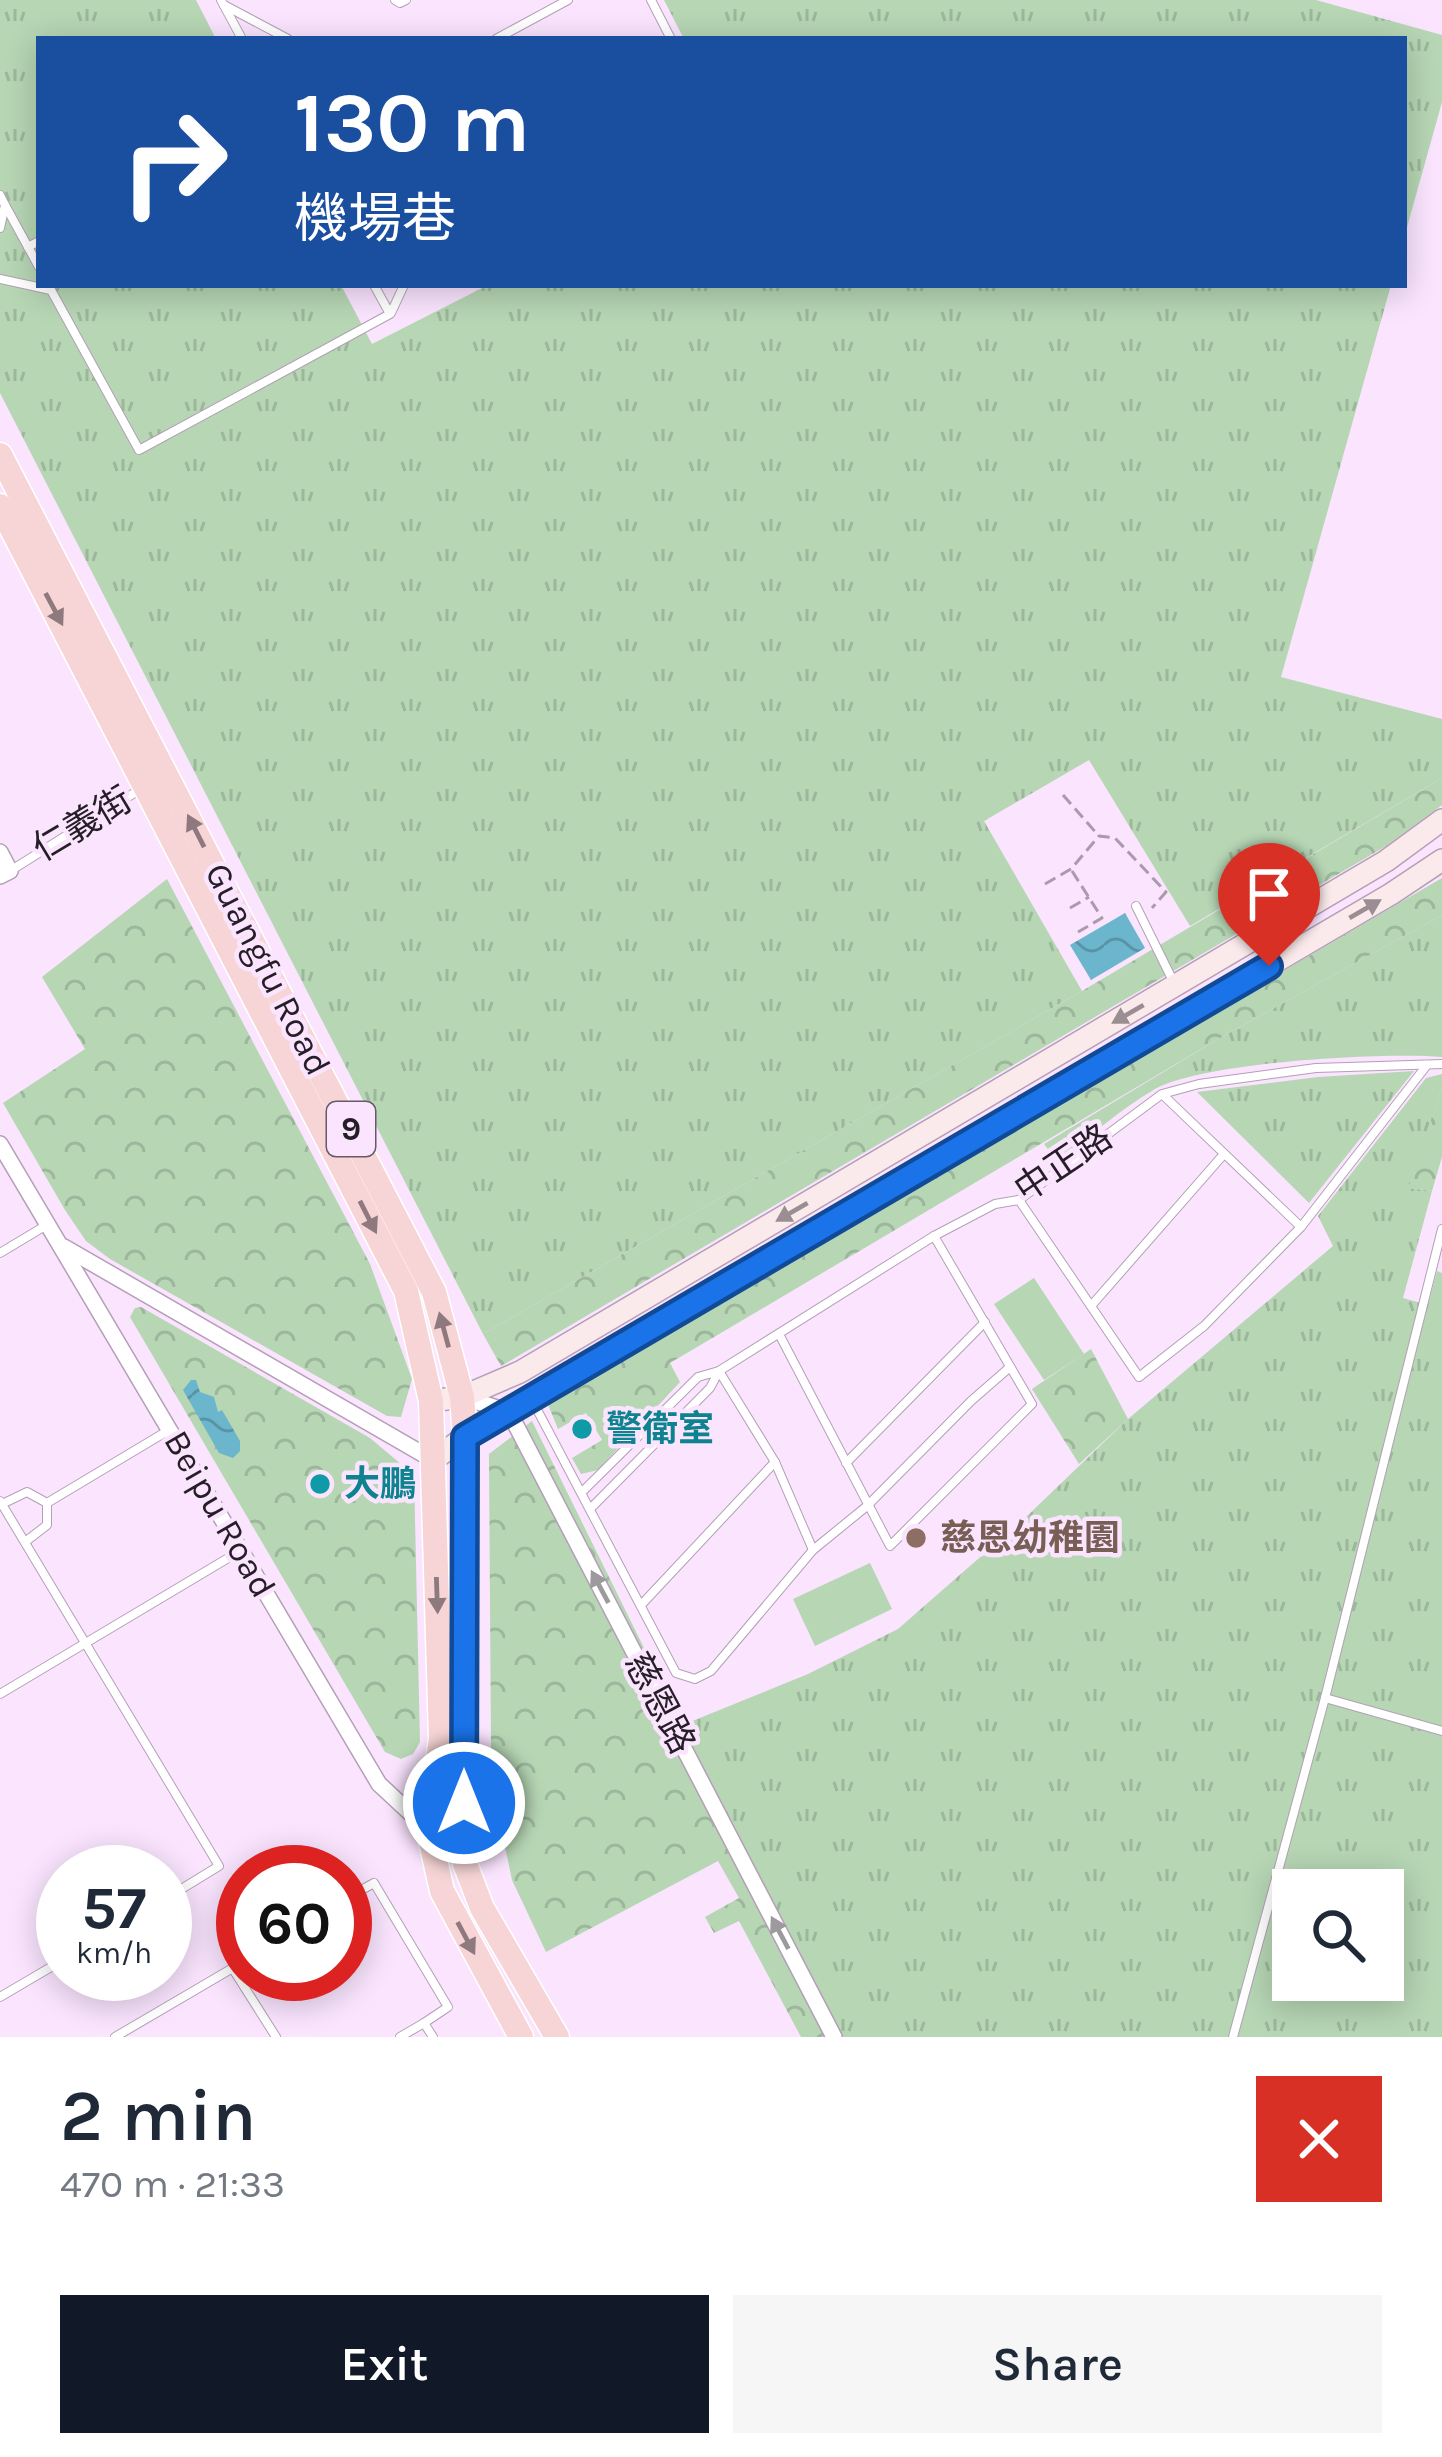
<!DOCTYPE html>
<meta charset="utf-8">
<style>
body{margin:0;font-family:Karla,"Noto Sans TC",sans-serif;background:#f6f6f7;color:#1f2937;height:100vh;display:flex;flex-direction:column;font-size:45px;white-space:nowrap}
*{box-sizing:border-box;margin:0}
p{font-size:39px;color:#747a83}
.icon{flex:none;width:66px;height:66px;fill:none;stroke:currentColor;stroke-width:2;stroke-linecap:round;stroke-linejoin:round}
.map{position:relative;height:2037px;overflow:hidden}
.details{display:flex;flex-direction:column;background:#fff;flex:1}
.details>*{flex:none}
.banner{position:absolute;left:36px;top:36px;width:1371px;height:252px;border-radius:0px;box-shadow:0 6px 30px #0003;background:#1a4fa0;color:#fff;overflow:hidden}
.buttons{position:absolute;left:1272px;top:1869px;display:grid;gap:24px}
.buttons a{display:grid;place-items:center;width:132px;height:132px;border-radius:0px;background:#fff;box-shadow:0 6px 30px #0003;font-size:60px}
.speed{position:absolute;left:36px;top:1845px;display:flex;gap:24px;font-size:60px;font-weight:700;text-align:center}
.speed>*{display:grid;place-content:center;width:156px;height:156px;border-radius:50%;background:#fff;box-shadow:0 6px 30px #0003;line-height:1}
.speed small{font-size:30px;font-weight:400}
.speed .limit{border:18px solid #d22;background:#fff;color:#111}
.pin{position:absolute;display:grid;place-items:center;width:102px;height:102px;color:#fff;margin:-123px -51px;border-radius:50% 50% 50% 0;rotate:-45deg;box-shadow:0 0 12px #0007}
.pin .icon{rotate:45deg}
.me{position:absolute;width:132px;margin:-66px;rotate:0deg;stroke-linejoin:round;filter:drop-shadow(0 0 9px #0008)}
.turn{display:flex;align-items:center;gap:42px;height:252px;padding:0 60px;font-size:54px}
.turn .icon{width:156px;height:156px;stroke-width:2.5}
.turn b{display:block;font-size:84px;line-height:102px}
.round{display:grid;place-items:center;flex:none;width:126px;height:126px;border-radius:0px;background:#f6f6f7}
.overview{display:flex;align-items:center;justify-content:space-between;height:204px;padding:0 60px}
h1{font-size:72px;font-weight:600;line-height:90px}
.primary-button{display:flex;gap:24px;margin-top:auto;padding:24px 60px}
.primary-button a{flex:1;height:138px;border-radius:0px;background:#111827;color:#fff;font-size:48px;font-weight:600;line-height:138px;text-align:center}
.primary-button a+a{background:#f6f6f7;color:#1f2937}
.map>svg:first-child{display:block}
</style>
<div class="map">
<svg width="1442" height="2037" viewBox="0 0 1442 2037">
<defs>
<pattern id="grass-tufts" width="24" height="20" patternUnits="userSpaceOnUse" patternTransform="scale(3)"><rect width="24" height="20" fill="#b6d6b4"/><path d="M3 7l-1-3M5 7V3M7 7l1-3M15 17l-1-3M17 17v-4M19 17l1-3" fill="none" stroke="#9cb79b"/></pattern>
<pattern id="forest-crowns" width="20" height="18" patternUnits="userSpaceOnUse" patternTransform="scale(3)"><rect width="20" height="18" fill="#b6d6b4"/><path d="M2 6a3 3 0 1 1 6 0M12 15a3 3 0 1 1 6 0" fill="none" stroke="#9cb79b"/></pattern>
<pattern id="water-waves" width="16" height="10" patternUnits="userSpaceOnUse" patternTransform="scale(3)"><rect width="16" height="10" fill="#6bb5cd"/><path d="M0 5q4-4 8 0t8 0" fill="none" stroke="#5893a6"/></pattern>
</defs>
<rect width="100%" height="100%" fill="#fae4fe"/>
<g fill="url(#grass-tufts)" fill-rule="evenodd">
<path d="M0,0h196l20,39h-177v246h302l31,59 116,-59h903l-110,392 161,42v59l-252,148 -101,-166 -105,61 98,170 -599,343 -483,-941z"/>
<path d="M664,0h652l126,35v67l-38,136v-199h-720z"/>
<path d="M1442,915v142c-58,-5 -239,5 -287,32 -35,20 -66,49 -98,72l-13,-17 176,-106z"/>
<path d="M1414,1071l-105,132 -112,-111 121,-15z"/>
<path d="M1442,1074v13l-33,101 23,3 -29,107 25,7 9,-34 5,2v764h-606l-156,-311 128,-52 90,-45 128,-112 102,-98 205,-173 -15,-30 108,-138zM1293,1890h90v90h-90z"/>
</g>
<g fill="url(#forest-crowns)">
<path d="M1442,778v27l-56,41 -885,520 -18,-32 599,-343z"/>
<path d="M1442,878v37l-222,123 -550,325 10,19 -82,88 -17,4 -9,-16 30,-18 -16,-27 -28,16 -11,-27z"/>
<path d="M167,879l203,385 42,115 -11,38 -14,-1 -277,-157 -24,-18 -21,-31 -62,-107 82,-54 -43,-72z"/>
<path d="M1442,1087v70l-10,34 -24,-3z"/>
<path d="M141,1307l229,131 44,37 6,267 -7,12 -12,5 -16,-7 -255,-435 5,-9z"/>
<path d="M1091,1349l37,70 -49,45 -47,-75z"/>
<path d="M532,1421l304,616h-35l-62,-116 -25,12 -9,-16 34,-19 -21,-37 -172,91 -34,-72 -16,-76 -5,-57 -2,-293z"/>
</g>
<g fill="#b6d6b4">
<path d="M1034,1278l50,76 -40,26 -50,-76z"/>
<path d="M870,1563l22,46 -77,37 -22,-47z"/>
</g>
<g fill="url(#water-waves)">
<path d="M1125,913l20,35 -54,32 -21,-35z"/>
<path d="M191,1380h5l4,12 14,5 4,15 4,-2 18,31v10l-7,7 -14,-5 -36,-63z"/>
</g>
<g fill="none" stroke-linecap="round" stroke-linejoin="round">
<g stroke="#b49fb7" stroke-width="10">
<g id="lane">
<path d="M221,0l21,39"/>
<path d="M395,0l5,3 6,-3"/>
<path d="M651,0l20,39"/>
<path d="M224,5l64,34"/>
<path d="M496,39l72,-39"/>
<path d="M0,195l5,10 -5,23"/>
<path d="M5,205l34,62"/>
<path d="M28,247l11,-6"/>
<path d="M0,279l51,11 88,160 251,-136 -16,-29"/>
<path d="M391,313l13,-28"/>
<path d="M10,871l129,-81"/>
<path d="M1136,906l39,79"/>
<path d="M1163,1095l138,132"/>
<path d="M1019,1200l120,177 65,-51 97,-99 126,-162"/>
<path d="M0,1253l45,-27"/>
<path d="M1091,1306l133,-152"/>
<path d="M779,1334l111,212 142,-142 -98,-168"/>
<path d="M532,1400l144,273 19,6 16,-8 102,-121 54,-44 104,-105 39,-34"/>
<path d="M846,1463l139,-141"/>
<path d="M582,1492l116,-115 21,-6 -9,17 -119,120"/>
<path d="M0,1501l219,365 -54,33"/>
<path d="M47,1503l122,-73"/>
<path d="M2,1504l25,-12 20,11v22l-22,17"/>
<path d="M813,1550l-38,-88 -56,-91 215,-135 61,-32 24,-4 143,-106 37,-10 117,-16 126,-4"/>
<path d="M642,1604l133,-142"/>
<path d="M0,1694l240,-143"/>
<path d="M1325,1698l117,33"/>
<path d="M345,1899l29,-16 74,124 -24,16"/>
<path d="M233,1969l43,68"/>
<path d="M0,1997l63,-37"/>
<path d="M115,2037l128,-75"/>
<path d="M400,2037l24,-14 9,14"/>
<path d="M1233,2037l92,-339 117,-469"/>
</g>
</g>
<g stroke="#b49fb7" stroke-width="18">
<g id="street">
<path d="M0,852l10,19 -10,5"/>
<path d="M0,1144l379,640 86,80"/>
<path d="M64,1247l369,213"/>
<path d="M463,1397l46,15 325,625"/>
</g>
</g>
<g stroke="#b49fb7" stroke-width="24">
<g id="secondary">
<path d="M431,1401l31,-4 58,-25 866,-511 56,-41"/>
<path d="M433,1460l32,-23 926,-543 51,-34"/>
</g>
</g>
<g stroke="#fff" stroke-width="27">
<g id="primary">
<path d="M0,455l434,837 28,105 3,40v427l17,44 75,129"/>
<path d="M0,506l406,785 25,110 10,337 -12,95 13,58 79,146"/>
</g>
</g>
<g stroke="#ab9aae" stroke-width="3" stroke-dasharray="12 6" stroke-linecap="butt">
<path d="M1063,795l35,40"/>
<path d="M1072,871l30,47 -24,14"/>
<path d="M1045,884l26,-15 28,-33 16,2 51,54 -14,16"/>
<path d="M1070,908l19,-11"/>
</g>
<use href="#lane" stroke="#fff" stroke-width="8"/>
<use href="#street" stroke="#fff" stroke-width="15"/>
<use href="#secondary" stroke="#fbeaeb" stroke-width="21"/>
<use href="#primary" stroke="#f7d5d6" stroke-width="24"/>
</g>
<defs><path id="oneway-solid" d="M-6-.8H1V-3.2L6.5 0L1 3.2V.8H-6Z" transform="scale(3)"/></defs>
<g fill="#8e7a7e">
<use href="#oneway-solid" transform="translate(54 609) rotate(62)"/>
<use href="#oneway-solid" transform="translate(196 831) rotate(-117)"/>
<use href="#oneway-solid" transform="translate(368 1217) rotate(63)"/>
<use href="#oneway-solid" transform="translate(444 1330) rotate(-105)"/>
<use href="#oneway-solid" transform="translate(437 1595) rotate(88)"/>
<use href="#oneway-solid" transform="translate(466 1938) rotate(62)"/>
</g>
<g fill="#9b8e93">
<use href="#oneway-solid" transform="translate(1365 909) rotate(-30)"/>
<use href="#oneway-solid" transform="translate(1128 1014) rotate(150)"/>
<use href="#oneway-solid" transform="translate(792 1212) rotate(150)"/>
</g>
<g fill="#9d9a9e">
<use href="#oneway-solid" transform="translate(600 1587) rotate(-118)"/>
<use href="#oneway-solid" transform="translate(780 1933) rotate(-118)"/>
</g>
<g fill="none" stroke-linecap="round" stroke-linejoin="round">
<g stroke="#114b97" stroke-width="30">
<path id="route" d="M464,1803l1,-366 804,-471"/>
</g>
<use href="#route" stroke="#1a73e8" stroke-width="21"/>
</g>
<g fill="#0f9aa8" stroke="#fae4fe" stroke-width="4.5">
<circle cx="582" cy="1429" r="12"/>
<circle cx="320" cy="1484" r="12"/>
</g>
<circle fill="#8d6e63" stroke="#fae4fe" stroke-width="4.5" cx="916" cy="1538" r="12"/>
<g text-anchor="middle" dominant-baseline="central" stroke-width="9" stroke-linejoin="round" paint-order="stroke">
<rect fill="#fae4fe" stroke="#665968" stroke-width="3" x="327" y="1102" width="48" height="54" rx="9"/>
<g font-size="33" font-weight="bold" fill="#261e27">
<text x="351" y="1129">9</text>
</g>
<g font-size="36" fill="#261e27" stroke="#fae4fe">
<text transform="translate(82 824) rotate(-31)">仁義街</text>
<text transform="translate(268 969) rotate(63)">Guangfu Road</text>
<text transform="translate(1063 1163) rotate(-34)">中正路</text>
<text transform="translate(220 1514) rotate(60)">Beipu Road</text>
<text transform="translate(660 1703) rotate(62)">慈恩路</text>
</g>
<g font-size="36" font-weight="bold" fill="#0d838f" stroke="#fae4fe" text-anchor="start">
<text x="606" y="1429">警衛室</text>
<text x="344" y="1484">大鵬</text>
</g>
<g font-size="36" font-weight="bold" fill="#785e54" stroke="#fae4fe" text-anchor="start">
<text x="940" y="1538">慈恩幼稚園</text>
</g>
</g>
</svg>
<div class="buttons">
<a><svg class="icon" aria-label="search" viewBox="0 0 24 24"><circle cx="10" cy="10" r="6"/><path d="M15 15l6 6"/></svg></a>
</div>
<div class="speed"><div>57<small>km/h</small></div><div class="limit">60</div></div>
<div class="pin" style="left:1269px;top:966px;background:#d93025"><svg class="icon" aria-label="arrive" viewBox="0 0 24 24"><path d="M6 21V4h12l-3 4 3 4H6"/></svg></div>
<svg class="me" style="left:464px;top:1803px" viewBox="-20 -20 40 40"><circle r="17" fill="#1a73e8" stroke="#fff" stroke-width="3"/><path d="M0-11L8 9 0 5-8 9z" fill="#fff"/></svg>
<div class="banner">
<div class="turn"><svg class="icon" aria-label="right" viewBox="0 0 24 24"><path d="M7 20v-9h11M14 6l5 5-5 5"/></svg><div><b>130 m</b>機場巷</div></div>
</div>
</div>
<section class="details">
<div class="overview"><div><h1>2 min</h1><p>470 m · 21:33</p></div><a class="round" style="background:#d93025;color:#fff"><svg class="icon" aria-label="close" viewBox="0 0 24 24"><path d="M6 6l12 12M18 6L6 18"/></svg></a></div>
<div class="primary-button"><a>Exit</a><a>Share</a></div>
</section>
